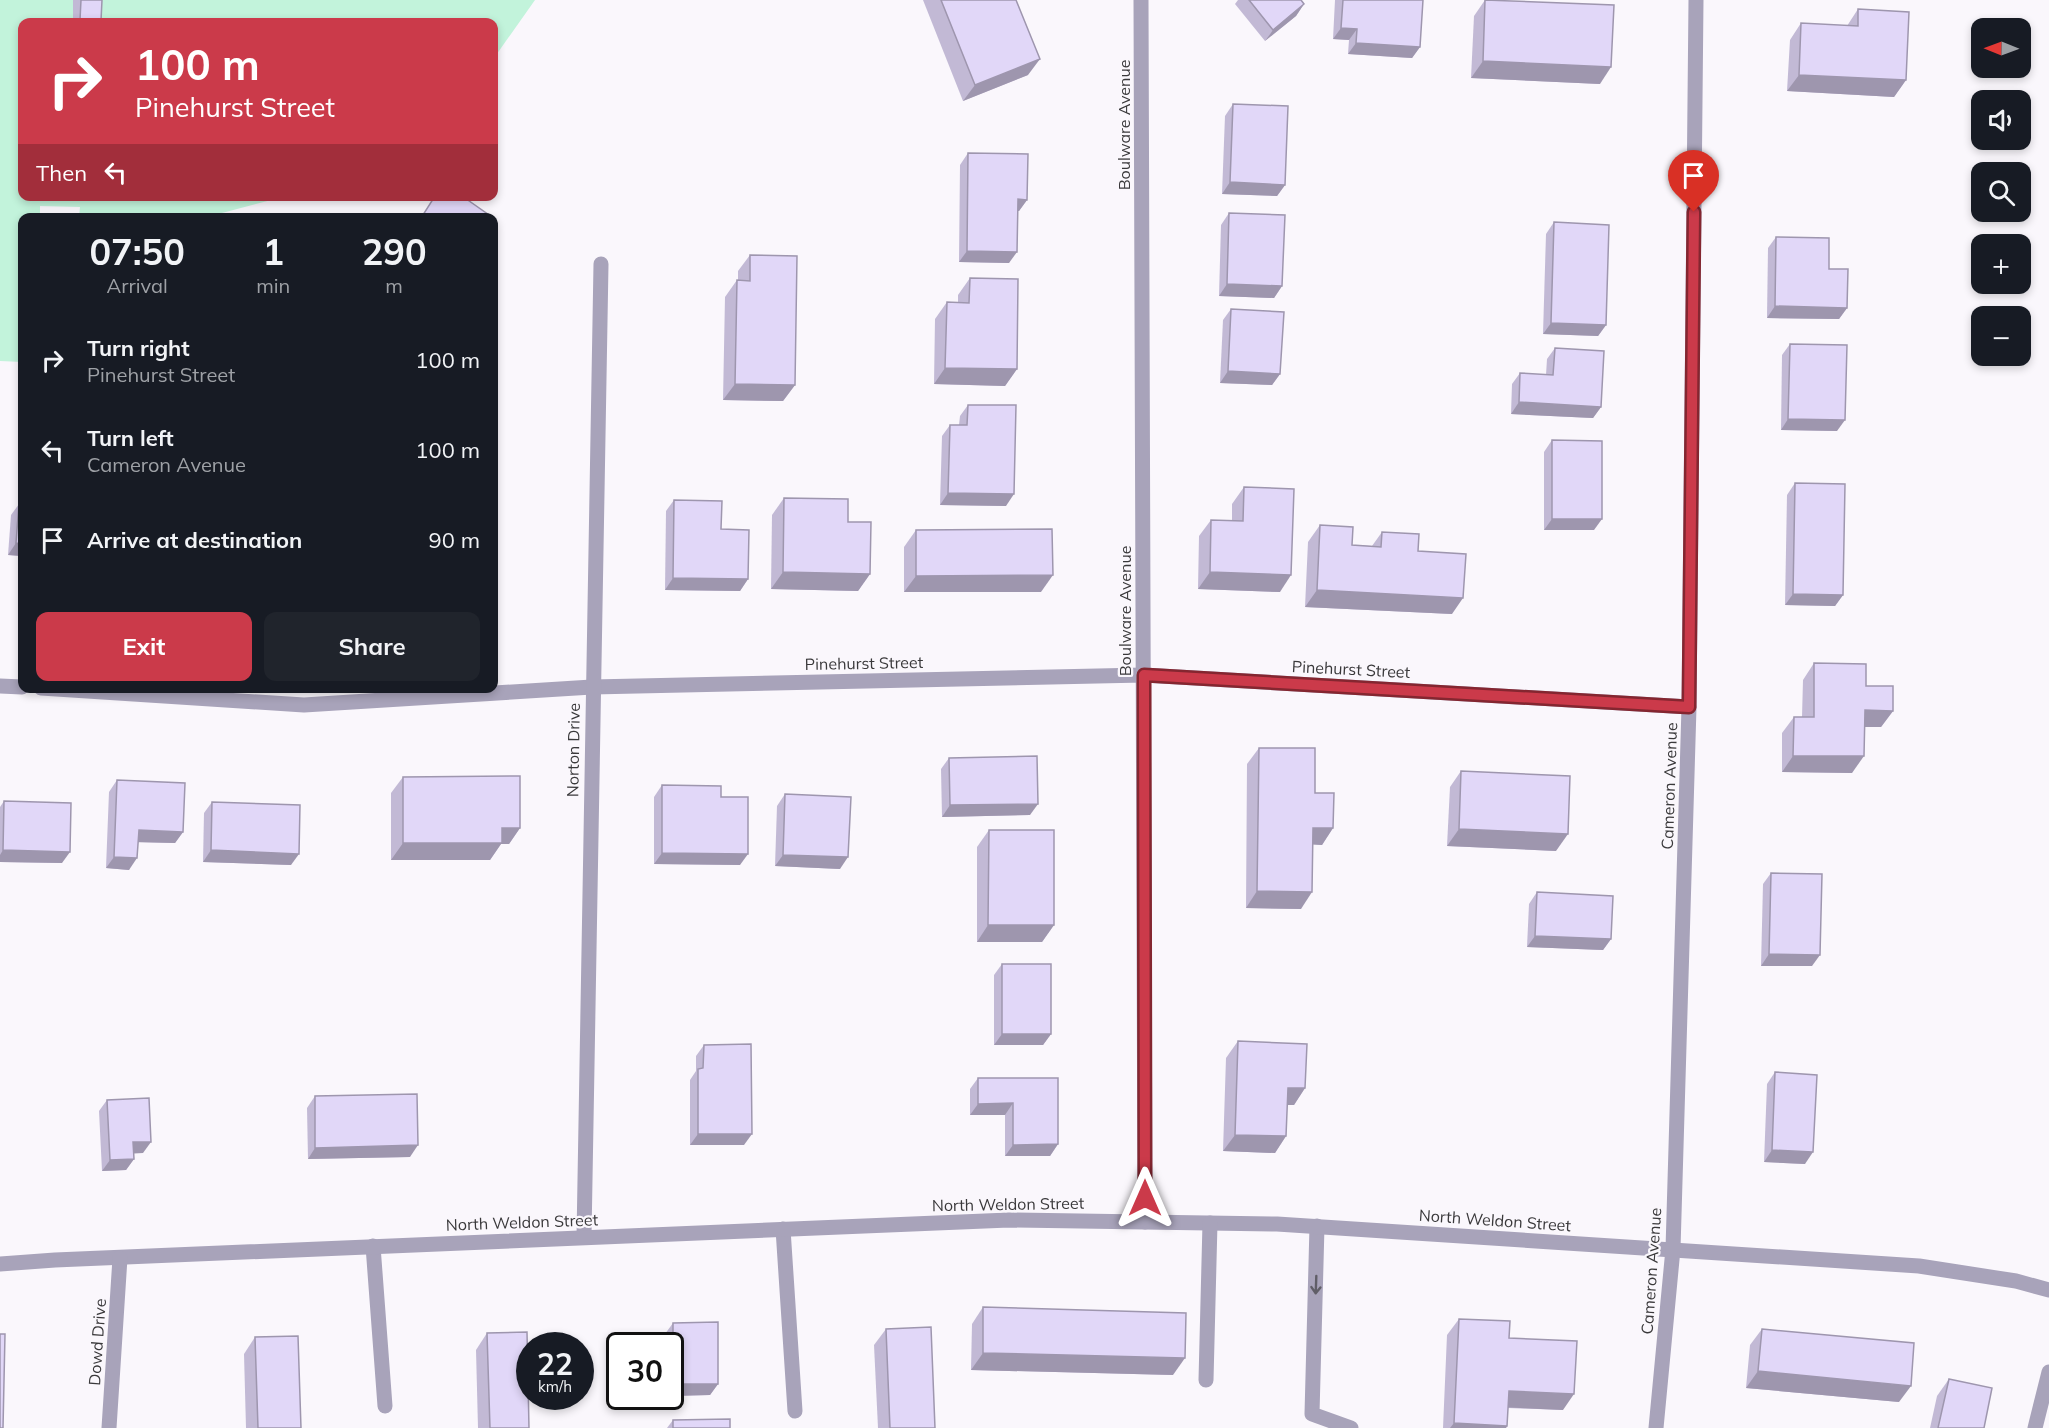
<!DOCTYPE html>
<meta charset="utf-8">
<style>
body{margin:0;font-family:Mulish,sans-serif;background:#20242c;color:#f1f3f6;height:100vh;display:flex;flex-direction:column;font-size:22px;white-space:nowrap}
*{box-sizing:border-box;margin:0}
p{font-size:20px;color:#9ea1a6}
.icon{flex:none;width:33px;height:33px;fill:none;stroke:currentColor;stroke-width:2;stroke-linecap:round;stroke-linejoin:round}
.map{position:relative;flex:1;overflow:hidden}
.sheet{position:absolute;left:18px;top:213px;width:480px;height:480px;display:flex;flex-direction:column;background:#171b24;border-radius:12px;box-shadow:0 3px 9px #0003}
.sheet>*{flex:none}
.guide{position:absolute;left:18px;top:18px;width:480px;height:183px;border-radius:12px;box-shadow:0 3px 9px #0003;background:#cb3a4a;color:#fff;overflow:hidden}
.needle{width:39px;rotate:271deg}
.controls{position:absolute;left:1971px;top:18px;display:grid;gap:12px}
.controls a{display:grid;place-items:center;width:60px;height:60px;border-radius:12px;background:#171b24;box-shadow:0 3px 9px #0003;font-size:30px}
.speed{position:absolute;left:516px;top:1332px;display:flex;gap:12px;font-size:30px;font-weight:700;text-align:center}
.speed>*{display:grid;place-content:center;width:78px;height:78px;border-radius:50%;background:#171b24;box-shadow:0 3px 9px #0003;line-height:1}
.speed small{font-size:15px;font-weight:400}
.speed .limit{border:3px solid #111;border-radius:9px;background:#fff;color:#111}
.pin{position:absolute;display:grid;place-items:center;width:51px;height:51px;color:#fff;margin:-62px -26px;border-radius:50% 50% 50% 0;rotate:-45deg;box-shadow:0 0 6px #0007}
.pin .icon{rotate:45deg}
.me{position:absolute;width:66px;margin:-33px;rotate:0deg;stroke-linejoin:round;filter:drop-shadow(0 0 4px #0008)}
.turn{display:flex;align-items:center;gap:21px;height:126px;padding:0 18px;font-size:27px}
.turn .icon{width:78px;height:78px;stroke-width:2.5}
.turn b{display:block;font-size:42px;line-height:51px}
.then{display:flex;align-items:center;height:57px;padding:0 18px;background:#0003;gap:12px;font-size:22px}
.eta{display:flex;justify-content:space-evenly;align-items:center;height:102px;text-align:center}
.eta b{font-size:36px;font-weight:700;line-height:42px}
.cta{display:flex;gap:12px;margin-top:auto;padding:12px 18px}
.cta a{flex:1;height:69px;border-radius:12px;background:#cb3a4a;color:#fff;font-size:24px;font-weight:700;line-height:69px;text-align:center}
.cta a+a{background:#20242c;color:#f1f3f6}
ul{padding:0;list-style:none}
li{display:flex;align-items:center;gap:18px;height:90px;padding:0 18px}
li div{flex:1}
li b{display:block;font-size:22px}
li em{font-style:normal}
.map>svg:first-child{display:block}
</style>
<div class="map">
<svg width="2049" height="1428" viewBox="0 0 2049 1428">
<rect width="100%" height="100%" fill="#faf7fc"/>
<path fill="#c2f3db" d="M0,0h535l-41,58v-36h-472v174l261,1 -80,21 -124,-1 1,-10 -40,-1v11l-18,1v144l-22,-1z"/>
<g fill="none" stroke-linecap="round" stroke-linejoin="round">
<g stroke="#a8a3ba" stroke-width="15">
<path d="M1141,0l4,1222"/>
<path d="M0,686l22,1"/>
<path d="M41,688l263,17 288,-18 552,-12 545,32"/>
<path d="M1317,1226l-5,188 39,14"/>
<path d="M783,1229l12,182"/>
<path d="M584,1237l17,-973"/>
<path d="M373,1246l12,160"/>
<path d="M0,1264l55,-4 954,-40 268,4 642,42 97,15 33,9"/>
<path d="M1206,1380l4,-157"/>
<path d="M109,1428l11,-170"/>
<path d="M1656,1428l17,-179 16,-542 7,-707"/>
<path d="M2035,1428l14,-56"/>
</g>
</g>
<g fill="#c2b9d5">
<path d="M73,0h29l-2,22h-27z"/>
<path d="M923,0h93l12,75 -65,26z"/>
<path d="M1238,0h63l3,4 -8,12 -31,25 -30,-37z"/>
<path d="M1335,0h88l-3,47 -8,11 -64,-4 1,-14 -16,-1z"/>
<path d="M1485,0l115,84 -129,-6 3,-62z"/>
<path d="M1858,9l48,71 -12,17 -107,-6 3,-51 11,-17 46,3z"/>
<path d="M1233,104l52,81 -8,11 -55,-2 3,-78z"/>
<path d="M968,153l59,47 -8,11h-1l-9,52 -50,-1 1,-97z"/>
<path d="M1229,213l53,73 -8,12 -55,-2 2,-71z"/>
<path d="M1554,222l52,103 -8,11 -55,-2 3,-100z"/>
<path d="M1776,237l71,71 -8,11 -72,-1 1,-70z"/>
<path d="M750,255l45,130 -12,16 -60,-1 2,-103 12,-17h1v-9z"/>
<path d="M970,278l47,91 -12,17 -71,-2 1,-65 12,-17 11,1v-8z"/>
<path d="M1231,309l49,65 -8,11 -52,-2 3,-63z"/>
<path d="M1790,344l47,87 -56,-1 1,-75z"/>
<path d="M1555,348l46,59 -8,11 -82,-4 1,-30 8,-11 26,2 1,-16z"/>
<path d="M968,405l38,101 -66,-1 2,-69 8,-11h9l1,-9z"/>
<path d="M1552,440l42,90h-50v-78z"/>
<path d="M1795,483l48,112 -8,11 -50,-1 2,-110z"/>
<path d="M1244,487l36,105 -82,-3 1,-53 12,-16 21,1v-17z"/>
<path d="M784,498l64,24 22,52 -12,17 -87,-2 1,-74z"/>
<path d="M674,500l47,29 27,50 -8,12 -75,-1 1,-79z"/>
<path d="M19,504l3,52 -14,-1 3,-40z"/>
<path d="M1320,525l32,20 20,1 10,-14 36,19 34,63 -147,-7 3,-65z"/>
<path d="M916,530l125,62h-137v-45z"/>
<path d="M1814,663l79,48 -12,16h-16l-13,46 -70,-1v-39l12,-16h8l1,-37z"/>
<path d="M1259,748l56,45 18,35 -11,17 -9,-1 -12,65 -55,-1 1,-144z"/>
<path d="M949,758l81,57 -88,2 -1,-48z"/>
<path d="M1461,771l95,80 -109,-5 3,-59z"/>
<path d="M403,777l117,51 -11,16h-8l-11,16h-99v-67z"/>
<path d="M117,780l66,52 -8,11 -37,-1 -9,28 -23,-2 3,-76z"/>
<path d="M662,785l59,12 19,68 -86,-1v-67z"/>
<path d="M785,794l55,75 -65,-3 2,-60z"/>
<path d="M4,801l58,62 -62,-1v-55z"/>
<path d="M212,802l79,63 -88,-3 1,-49z"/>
<path d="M989,830l65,95 -12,17h-65v-95z"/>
<path d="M1771,873l41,93h-51l2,-82z"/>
<path d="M1537,892l74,47 -8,11 -76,-3 2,-43z"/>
<path d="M1002,964l49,70 -8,11h-49v-70z"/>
<path d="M1238,1041l67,47 -11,17h-7l-1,31 -11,17 -52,-2 3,-93z"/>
<path d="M704,1045l40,100h-54v-65l6,-9v-15z"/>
<path d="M1775,1072l30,92 -41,-2 3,-78z"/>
<path d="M978,1078h80v66l-8,12h-45v-41h-35v-26z"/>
<path d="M315,1096l95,61 -102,2 -1,-51z"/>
<path d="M107,1100l36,53h-9v6l-8,11 -24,1 -3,-60z"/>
<path d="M983,1307l190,68 -202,-5 1,-46z"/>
<path d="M1459,1319l50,19 54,72 -55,-2 -1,18 -1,2h-63l4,-93z"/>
<path d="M673,1323l45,61 -8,11 -40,1v-50h-50v50h-10v-43l8,-11 47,-1v-7z"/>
<path d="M886,1329l49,99h-57l-4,-83z"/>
<path d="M1762,1329l137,73 -153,-14 4,-43z"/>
<path d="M487,1333l42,95h-51l-2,-78z"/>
<path d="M255,1337l46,91h-55l-2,-74z"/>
<path d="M1949,1379l35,49h-54l7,-32z"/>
<path d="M673,1420l57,8h-63z"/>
</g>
<g fill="#9e96ae">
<path d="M1304,4l-8,12 -31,25 8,-11z"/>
<path d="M80,20l21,1 -1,1h-21z"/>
<path d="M1341,28l16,1 -8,11 -16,-1z"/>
<path d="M1356,43l64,4 -8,11 -64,-4z"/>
<path d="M1040,59l-12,16 -65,26 12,-16z"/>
<path d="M1483,61l128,6 -11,17 -129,-6z"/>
<path d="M1799,75l107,5 -12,17 -107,-6z"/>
<path d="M1230,182l55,3 -8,11 -55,-2z"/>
<path d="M1018,199l9,1 -8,11h-9z"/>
<path d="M967,251l50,1 -8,11 -50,-1z"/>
<path d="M1227,284l55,2 -8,12 -55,-2z"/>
<path d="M1775,306l72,2 -8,11 -72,-1z"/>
<path d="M1551,323l55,2 -8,11 -55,-2z"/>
<path d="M945,368l72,1 -12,17 -71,-2z"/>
<path d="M1228,371l52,3 -8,11 -52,-2z"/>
<path d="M735,384l60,1 -12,16 -60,-1z"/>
<path d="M1519,402l82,5 -8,11 -82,-4z"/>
<path d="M1788,419l57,1 -8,11 -56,-1z"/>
<path d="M948,493l66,1 -8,12 -66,-1z"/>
<path d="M1552,519h50l-8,11h-50z"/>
<path d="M16,543l6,1v12l-14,-1z"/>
<path d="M783,572l87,2 -12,17 -87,-2z"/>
<path d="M1210,572l81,3 -11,17 -82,-3z"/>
<path d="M1053,575l-12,17h-137l12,-16z"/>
<path d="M673,578l75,1 -8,12 -75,-1z"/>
<path d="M1317,590l146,8 -11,16 -147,-7z"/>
<path d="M1793,594l50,1 -8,11 -50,-1z"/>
<path d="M1865,710l28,1 -12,16h-28z"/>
<path d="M1793,756h71l-12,17 -70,-1z"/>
<path d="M1038,804l-8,11 -88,2 8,-12z"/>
<path d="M502,828h18l-11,16h-8l-11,16h-99l12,-17z"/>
<path d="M1313,828h20l-11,17 -21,-1z"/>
<path d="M1459,829l109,5 -12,17 -109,-5z"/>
<path d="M139,830l44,2 -8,11 -44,-1z"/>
<path d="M3,850l67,2 -8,11 -62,-1v-7z"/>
<path d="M211,850l88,4 -8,11 -88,-3z"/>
<path d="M662,853l86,1 -8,11 -86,-1z"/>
<path d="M783,855l65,2 -8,12 -65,-3z"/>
<path d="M114,857l23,1 -8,12 -23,-2z"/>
<path d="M1257,891l55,1 -11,17 -55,-1z"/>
<path d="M988,925h66l-12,17h-65z"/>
<path d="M1535,936l76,3 -8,11 -76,-3z"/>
<path d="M1769,954l51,1 -8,11h-51z"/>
<path d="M1002,1034h49l-8,11h-49z"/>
<path d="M1288,1088h17l-11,17h-18z"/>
<path d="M1013,1103l-8,12h-35l8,-11z"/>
<path d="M698,1134h54l-8,11h-54z"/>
<path d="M1235,1135l51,1 -11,17 -52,-2z"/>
<path d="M133,1142h18l-8,11 -18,1z"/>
<path d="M1058,1144l-8,12h-45l8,-11z"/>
<path d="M418,1145l-8,12 -102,2 7,-11z"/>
<path d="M1772,1150l41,2 -8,12 -41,-2z"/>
<path d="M134,1159l-8,11 -24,1 8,-11z"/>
<path d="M983,1353l202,5 -12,17 -202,-5z"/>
<path d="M1758,1371l153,15 -12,16 -153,-14z"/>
<path d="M670,1384h48l-8,11 -40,1z"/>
<path d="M618,1385h2v11h-10z"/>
<path d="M1509,1391l65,3 -11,16 -65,-3z"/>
<path d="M1454,1423l53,3 -1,2h-56z"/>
</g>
<g fill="#e1d7f8" stroke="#9e96ae" stroke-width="1.5">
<path d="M81,0h21l-1,21 -21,-1z"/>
<path d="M941,0h75l24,59 -65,26z"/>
<path d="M1249,0h52l3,4 -31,26z"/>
<path d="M1343,0h80l-3,47 -64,-4 1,-14 -16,-1z"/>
<path d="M1485,0l129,5 -3,62 -128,-6z"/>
<path d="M1858,9l51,3 -3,68 -107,-5 2,-52 57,3z"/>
<path d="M1233,104l55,2 -3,79 -55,-3z"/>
<path d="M968,153l60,1 -1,46 -9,-1 -1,53 -50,-1z"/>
<path d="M435,196h27l27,19 -2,3h-66z"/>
<path d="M1229,213l56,2 -3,71 -55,-2z"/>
<path d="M1554,222l55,3 -3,100 -55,-2z"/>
<path d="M1776,237l53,1v31h19l-1,39 -72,-2z"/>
<path d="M750,255l47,1 -2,129 -60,-1 2,-104 13,1z"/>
<path d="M970,278l48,1 -1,90 -72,-1 2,-66 22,1z"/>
<path d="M1231,309l53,3 -4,62 -52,-3z"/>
<path d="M1790,344l57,1 -2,75 -57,-1z"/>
<path d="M1555,348l49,3 -3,56 -82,-5 1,-29 33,2z"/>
<path d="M968,405h48l-2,89 -66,-1 2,-68h17z"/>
<path d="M1552,440l50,1v78h-50z"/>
<path d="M494,475h2l-2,128z"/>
<path d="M1795,483l50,1 -2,111 -50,-1z"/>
<path d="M1244,487l50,2 -3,86 -81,-3 1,-52 32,1z"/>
<path d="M784,498l64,1v23h23l-1,52 -87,-2z"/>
<path d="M674,500l48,1 -1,28 28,1 -1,49 -75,-1z"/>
<path d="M19,504h3v40l-6,-1z"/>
<path d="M1320,525l33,2 -1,18 29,2 1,-15 37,2 -1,17 48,3 -3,44 -146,-8z"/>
<path d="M1052,529l1,46 -137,1v-46z"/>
<path d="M1814,663l52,1v22h27v25l-28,-1 -1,46h-71l1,-39h20z"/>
<path d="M1259,748h56v45h19l-1,35h-20l-1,64 -55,-1z"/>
<path d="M1037,756l1,48 -88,1 -1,-47z"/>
<path d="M1461,771l109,5 -2,58 -109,-5z"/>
<path d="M520,776v52h-18v15h-99v-66z"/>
<path d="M117,780l68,3 -2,49 -44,-2 -2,28 -23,-1z"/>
<path d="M662,785l59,1v11h27v57l-86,-1z"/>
<path d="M785,794l66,3 -3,60 -65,-2z"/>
<path d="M4,801l67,2 -1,49 -67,-2z"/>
<path d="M212,802l88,3 -1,49 -88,-4z"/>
<path d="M989,830h65v95h-66z"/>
<path d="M1771,873l51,1 -2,81 -51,-1z"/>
<path d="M1537,892l76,4 -2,43 -76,-3z"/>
<rect x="1002" y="964" width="49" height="70"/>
<path d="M1238,1041l69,3 -2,44h-17l-2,48 -51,-1z"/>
<path d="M751,1044l1,90h-54v-65l5,-1 1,-23z"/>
<path d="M1775,1072l42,3 -4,77 -41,-2z"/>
<path d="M978,1078h80v66l-45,1v-42l-35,1z"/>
<path d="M417,1094l1,51 -103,3v-52z"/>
<path d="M149,1098l2,44h-18l1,17 -24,1 -3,-60z"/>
<path d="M983,1307l203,6 -1,45 -202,-5z"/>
<path d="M1459,1319l51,2 -1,17 68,3 -3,53 -65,-3 -2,35 -53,-3z"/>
<path d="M718,1322v62h-48v-38h-50v39h-2v-43l55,-1v-18z"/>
<path d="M931,1327l4,101h-45l-4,-99z"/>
<path d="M1762,1329l152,14 -3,43 -153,-15z"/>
<path d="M527,1332l2,96h-39l-3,-95z"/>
<path d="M0,1334h5l-2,94h-3z"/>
<path d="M298,1336l3,92h-43l-3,-91z"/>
<path d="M1949,1379l43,9 -8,40h-46z"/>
<path d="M730,1419v9h-57v-8z"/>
</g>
<defs><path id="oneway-shaft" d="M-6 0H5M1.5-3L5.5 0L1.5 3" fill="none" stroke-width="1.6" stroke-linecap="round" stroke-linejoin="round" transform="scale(1.5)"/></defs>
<use stroke="#605e67" href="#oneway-shaft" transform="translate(1316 1285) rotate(92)"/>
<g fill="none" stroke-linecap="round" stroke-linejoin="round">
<g stroke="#842630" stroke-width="15">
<path id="route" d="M1145,1198l-1,-523 545,32 5,-495"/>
</g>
<use href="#route" stroke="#cb3a4a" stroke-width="10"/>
</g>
<g text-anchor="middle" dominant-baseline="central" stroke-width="4.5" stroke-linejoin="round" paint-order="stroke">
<g font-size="16" fill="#3a393b" stroke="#faf7fc">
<text transform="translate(1124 125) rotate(-90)">Boulware Avenue</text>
<text transform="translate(1125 611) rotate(-90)">Boulware Avenue</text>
<text transform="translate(864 663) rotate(-1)">Pinehurst Street</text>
<text transform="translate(1351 669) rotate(3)">Pinehurst Street</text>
<text transform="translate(573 750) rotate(-89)">Norton Drive</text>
<text transform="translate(1669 786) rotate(-88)">Cameron Avenue</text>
<text transform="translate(1008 1204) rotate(-1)">North Weldon Street</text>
<text transform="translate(1495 1220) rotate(4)">North Weldon Street</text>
<text transform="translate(522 1222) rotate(-2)">North Weldon Street</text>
<text transform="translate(1651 1271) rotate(-86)">Cameron Avenue</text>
<text transform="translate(97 1342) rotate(-86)">Dowd Drive</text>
</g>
</g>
</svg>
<div class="controls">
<a><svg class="needle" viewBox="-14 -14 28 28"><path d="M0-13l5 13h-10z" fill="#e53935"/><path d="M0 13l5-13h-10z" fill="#9ea1a6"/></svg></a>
<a><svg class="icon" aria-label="sound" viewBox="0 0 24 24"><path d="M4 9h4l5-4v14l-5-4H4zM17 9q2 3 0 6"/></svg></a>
<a><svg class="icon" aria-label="search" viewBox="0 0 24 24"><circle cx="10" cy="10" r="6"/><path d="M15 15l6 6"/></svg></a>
<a>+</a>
<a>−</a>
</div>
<div class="speed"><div>22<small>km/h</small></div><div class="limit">30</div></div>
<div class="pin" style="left:1694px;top:212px;background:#d93025"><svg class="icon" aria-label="arrive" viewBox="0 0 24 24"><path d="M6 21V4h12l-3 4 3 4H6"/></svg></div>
<svg class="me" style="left:1145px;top:1198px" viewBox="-20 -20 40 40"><path d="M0-17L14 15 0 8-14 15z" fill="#cb3a4a" stroke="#fff" stroke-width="4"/></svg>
<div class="guide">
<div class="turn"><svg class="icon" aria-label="right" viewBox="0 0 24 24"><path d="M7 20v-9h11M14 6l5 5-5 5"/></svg><div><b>100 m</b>Pinehurst Street</div></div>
<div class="then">Then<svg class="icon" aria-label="left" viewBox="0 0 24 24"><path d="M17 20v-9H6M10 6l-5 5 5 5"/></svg></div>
</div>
<section class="sheet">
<div class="eta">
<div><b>07:50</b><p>Arrival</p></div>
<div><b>1</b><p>min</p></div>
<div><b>290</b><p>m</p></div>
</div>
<ul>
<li><svg class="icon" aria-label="right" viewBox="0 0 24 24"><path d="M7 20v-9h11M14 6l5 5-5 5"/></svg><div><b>Turn right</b><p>Pinehurst Street</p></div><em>100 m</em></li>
<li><svg class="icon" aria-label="left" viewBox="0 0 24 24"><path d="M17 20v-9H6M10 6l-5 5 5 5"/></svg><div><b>Turn left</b><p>Cameron Avenue</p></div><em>100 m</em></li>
<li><svg class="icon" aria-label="arrive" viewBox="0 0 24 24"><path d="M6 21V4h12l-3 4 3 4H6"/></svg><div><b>Arrive at destination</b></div><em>90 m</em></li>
</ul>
<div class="cta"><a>Exit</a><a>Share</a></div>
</section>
</div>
